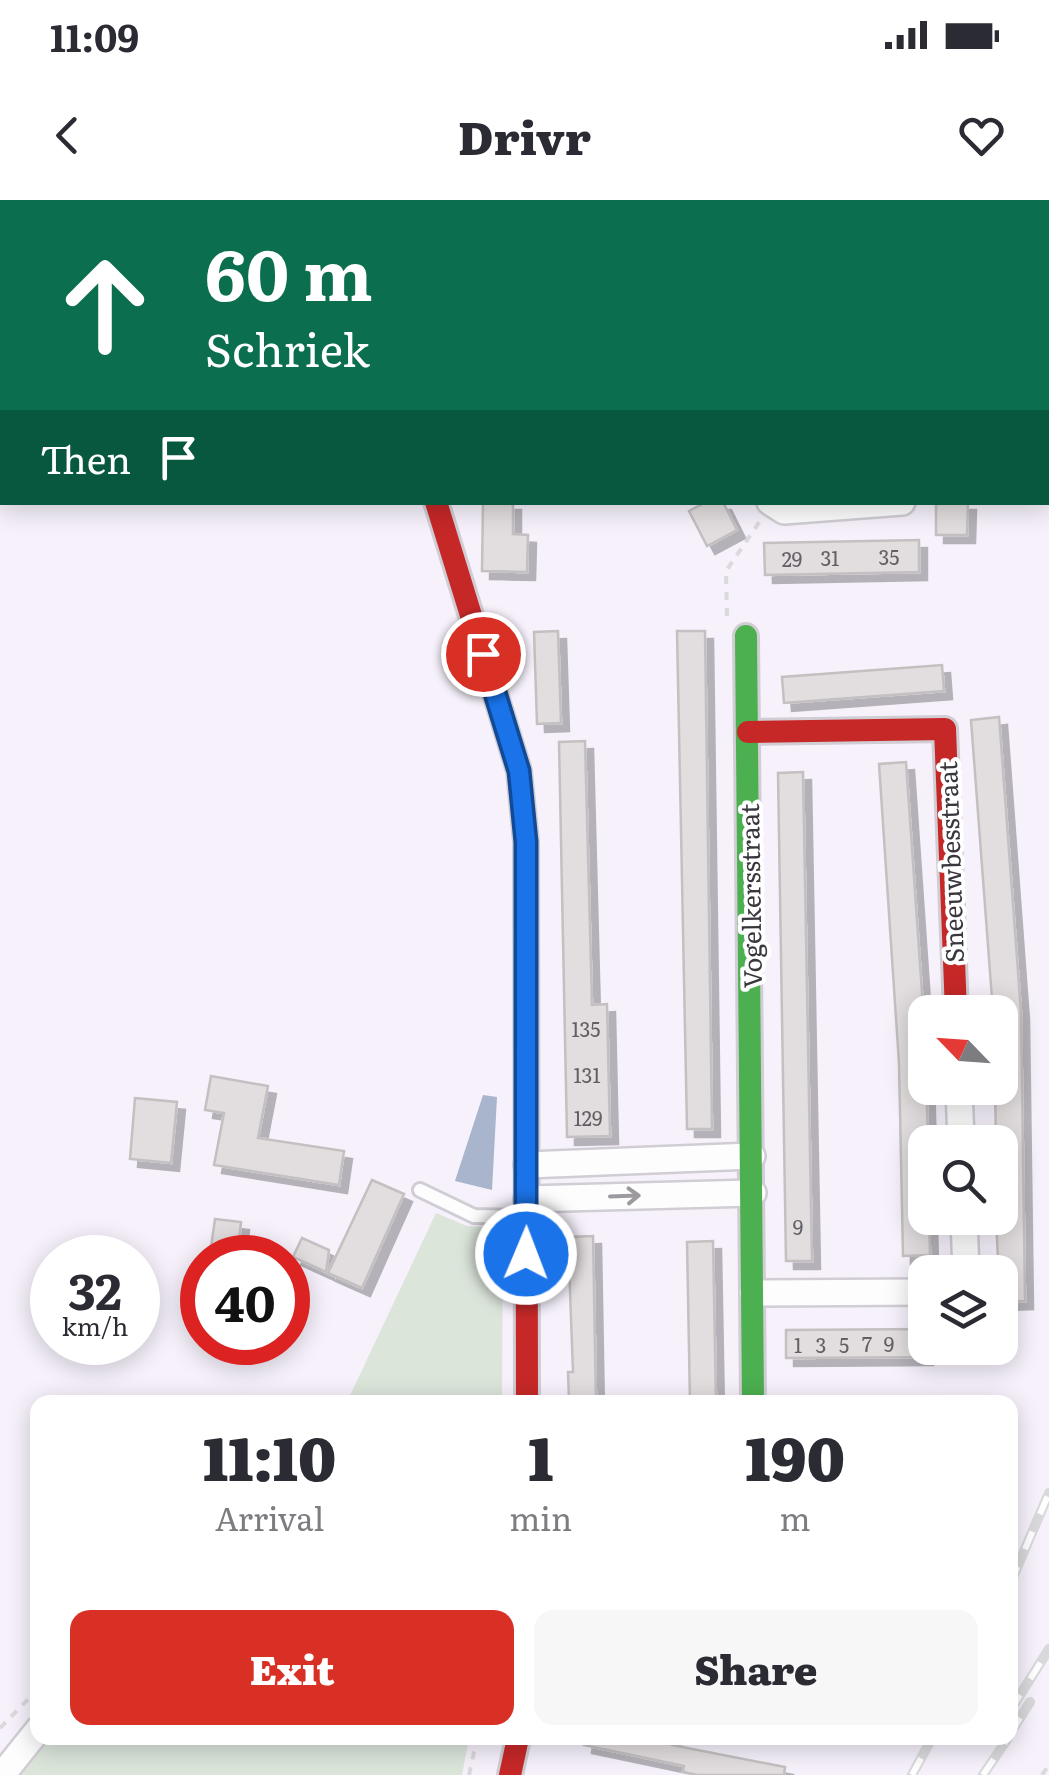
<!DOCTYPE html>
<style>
body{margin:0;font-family:Literata,serif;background:#f7f7f7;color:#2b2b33;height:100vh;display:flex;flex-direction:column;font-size:38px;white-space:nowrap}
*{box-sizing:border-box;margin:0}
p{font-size:32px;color:#7c7c81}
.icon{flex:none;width:55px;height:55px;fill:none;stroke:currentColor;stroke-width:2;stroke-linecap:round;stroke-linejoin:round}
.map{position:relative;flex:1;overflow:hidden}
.drawer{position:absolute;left:30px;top:1195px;width:988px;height:350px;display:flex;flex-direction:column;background:#fff;border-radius:20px;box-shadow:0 5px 25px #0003}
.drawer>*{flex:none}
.guide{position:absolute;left:0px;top:0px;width:1050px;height:305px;box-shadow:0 5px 25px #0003;background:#0b6e4f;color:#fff;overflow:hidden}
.needle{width:65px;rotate:295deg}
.fabs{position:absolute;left:908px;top:795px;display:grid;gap:20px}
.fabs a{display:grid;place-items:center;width:110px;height:110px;border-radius:20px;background:#fff;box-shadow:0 5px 25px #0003;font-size:50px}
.speed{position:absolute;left:30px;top:1035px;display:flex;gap:20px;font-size:50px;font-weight:700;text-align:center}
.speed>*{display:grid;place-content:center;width:130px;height:130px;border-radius:50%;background:#fff;box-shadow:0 5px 25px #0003;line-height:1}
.speed small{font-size:25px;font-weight:400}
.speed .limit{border:15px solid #d22;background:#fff;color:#111}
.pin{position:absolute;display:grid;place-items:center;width:85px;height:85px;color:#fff;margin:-42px;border:5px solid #fff;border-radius:50%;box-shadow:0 2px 10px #0007}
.me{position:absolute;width:110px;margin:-55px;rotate:1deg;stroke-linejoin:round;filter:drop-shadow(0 0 8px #0008)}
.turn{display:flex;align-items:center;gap:35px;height:210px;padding:0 40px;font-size:45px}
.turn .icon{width:130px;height:130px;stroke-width:2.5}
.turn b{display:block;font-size:70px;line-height:85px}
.then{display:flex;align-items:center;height:95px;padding:0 40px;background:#0003;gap:20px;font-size:38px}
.eta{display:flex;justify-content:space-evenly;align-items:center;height:170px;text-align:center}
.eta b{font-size:60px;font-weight:800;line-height:70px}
.cta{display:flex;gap:20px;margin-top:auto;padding:20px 40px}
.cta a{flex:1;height:115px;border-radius:20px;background:#d93025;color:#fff;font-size:40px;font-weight:800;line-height:115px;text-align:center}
.cta a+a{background:#f7f7f7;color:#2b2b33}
.status{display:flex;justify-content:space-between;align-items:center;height:70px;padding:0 50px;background:#fff;direction:ltr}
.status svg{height:28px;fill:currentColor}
header{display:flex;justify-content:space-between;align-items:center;height:130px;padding:0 40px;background:#fff;font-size:45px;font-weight:800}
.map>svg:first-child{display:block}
</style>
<div class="status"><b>11:09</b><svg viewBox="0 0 49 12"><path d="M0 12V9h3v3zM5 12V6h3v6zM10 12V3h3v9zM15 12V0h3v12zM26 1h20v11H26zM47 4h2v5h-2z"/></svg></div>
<header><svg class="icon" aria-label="back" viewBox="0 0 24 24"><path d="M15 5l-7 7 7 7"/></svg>Drivr<svg class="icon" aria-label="heart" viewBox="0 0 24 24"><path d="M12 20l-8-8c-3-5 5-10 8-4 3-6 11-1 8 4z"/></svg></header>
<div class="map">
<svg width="1049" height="1575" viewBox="0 0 1049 1575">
<defs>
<filter id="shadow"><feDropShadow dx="8" dy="8" stdDeviation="0" flood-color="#0004"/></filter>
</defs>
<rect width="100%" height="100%" fill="#f6f1fb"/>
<g fill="#dbe5da">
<path d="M436,1013l31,13 36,2 -1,174h-155z"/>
<path d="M45,1538h424l-7,37h-446z"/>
</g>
<path fill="#a8b5cc" d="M483,895l14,2 -5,93 -37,-9z"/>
<g fill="#e2ddde" stroke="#c4c0c1" stroke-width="2.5" filter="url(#shadow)">
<path d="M483,302h30v32l15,1 -1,37 -45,-1z"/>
<path d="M706,302h17l14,28 -30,16 -18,-35z"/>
<path d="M936,302h32l-1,33h-31z"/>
<path d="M919,340v32l-154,3 -1,-32z"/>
<path d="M558,431l3,92 -24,1 -3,-92z"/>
<path d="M677,431h28l7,498h-25z"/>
<path d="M942,465l2,26 -160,12 -2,-26z"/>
<path d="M999,517l22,295 4,289 -25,1 -4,-84h4v-76h-4l-1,-54h5v-76h-7l-22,-292z"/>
<path d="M585,541l7,264 15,-1 3,132 -43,1 -8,-395z"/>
<path d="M906,562l19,274 3,106h-3v76h4l1,37 -27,1 -4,-193 -20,-299z"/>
<path d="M803,572l9,489h-26l-8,-488z"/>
<path d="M211,876l57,10 -10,52 86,13 -5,34 -125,-20 10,-52 -19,-3z"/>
<path d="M135,898l42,4 -6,61 -41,-4z"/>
<path d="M372,980l32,14 -42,94 -34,-15z"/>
<path d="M215,1019l26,3 -3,28 -27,-3z"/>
<path d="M593,1036l3,166h-27l-1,-30h5l-5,-135z"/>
<path d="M302,1038l27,12 -3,22 -33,-15z"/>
<path d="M713,1041l3,161h-26l-3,-160z"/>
<path d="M925,1129v28l-139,1v-28z"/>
<path d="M585,1538h88l-1,7 113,22 -1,8h-86l-15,-3 1,-6 -100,-21z"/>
</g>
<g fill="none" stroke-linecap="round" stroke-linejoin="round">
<g stroke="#d1cdd4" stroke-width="18">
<path id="lane" d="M420,990l54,26 48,1"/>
</g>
<g stroke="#d1cdd4" stroke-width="30">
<g id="street">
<path d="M590,0v2"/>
<path d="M732,0v2"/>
<path d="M880,0v2"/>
<path d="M770,302l14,9 118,-9"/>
<path d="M959,888l2,54"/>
<path d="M527,965l225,-9"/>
<path d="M527,999l226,-6"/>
<path d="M964,1018l2,54"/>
<path d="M753,1093l172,-1"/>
<path d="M2,1575l36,-45"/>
</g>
</g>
<g stroke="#d1cdd4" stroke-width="28">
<g id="fast">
<path d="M359,0l1,2"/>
<path d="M746,436l7,766"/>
</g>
</g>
<g stroke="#d1cdd4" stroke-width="28">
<g id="jam">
<path d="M436,302l83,269 7,71 1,560"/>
<path d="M748,532l197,-3 11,283"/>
<path d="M510,1575l8,-37"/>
</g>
</g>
<g stroke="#dbd9dc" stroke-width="4" stroke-dasharray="8 8" stroke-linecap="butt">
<path d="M727,416l-1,-45 34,-50"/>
<path d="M0,1528l38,-39"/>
<path d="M469,1575l8,-37"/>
<path d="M1042,1575l7,-10"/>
</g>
<use href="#lane" stroke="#fefdfe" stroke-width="12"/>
<use href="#street" stroke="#fefdfe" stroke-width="25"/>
<use href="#fast" stroke="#4caf50" stroke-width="22"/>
<use href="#jam" stroke="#c62828" stroke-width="22"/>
<g stroke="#d9d8db" stroke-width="10">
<g id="rail">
<path d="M982,0l1,2"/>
<path d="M1048,203l1,8"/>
<path d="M1010,1384l39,-91"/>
<path d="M1010,1511l39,-62"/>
<path d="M1010,1534l20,-32"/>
<path d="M912,1575l20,-37"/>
<path d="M983,1575l25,-37"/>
</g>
</g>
<use href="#rail" stroke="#fff" stroke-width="6" stroke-dasharray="19" stroke-linecap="butt"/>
</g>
<defs><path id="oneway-shaft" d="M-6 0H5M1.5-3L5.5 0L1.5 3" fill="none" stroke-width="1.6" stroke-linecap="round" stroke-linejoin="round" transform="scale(2.5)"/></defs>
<use stroke="#9c9a9e" href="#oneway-shaft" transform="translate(625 996) rotate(-2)"/>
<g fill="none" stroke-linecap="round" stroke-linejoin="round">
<g stroke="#114b97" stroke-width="25">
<path id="route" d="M483,454l36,117 7,71v412"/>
</g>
<use href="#route" stroke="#1a73e8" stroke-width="18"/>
</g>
<g text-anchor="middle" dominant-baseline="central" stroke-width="8" stroke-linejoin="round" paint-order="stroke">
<g font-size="20" fill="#636065">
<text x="889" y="356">35</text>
<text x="830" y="357">31</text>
<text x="792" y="358">29</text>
<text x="586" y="828">135</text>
<text x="587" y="874">131</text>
<text x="588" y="917">129</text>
<text x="798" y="1026">9</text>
<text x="867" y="1143">7</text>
<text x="889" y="1143">9</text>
<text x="798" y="1144">1</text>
<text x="821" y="1144">3</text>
<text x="844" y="1144">5</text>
</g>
<g font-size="25" fill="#39363d" stroke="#fff">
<text transform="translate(950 662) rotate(-92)">Sneeuwbesstraat</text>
<text transform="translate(750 696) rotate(-91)">Vogelkersstraat</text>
</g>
</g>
</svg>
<div class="fabs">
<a><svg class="needle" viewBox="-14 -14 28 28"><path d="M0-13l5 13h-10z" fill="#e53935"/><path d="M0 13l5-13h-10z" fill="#7c7c81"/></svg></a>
<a><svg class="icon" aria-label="search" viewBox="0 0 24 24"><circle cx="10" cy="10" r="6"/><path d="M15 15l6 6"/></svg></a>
<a><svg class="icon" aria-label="layers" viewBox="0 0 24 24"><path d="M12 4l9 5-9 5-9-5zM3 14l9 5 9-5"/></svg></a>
</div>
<div class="speed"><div>32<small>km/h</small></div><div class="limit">40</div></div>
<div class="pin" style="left:483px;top:454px;background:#d93025"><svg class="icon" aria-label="arrive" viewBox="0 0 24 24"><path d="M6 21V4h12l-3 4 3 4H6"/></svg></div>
<svg class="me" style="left:526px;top:1054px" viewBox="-20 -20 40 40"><circle r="17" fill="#1a73e8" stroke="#fff" stroke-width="3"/><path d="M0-11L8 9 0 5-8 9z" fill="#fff"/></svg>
<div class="guide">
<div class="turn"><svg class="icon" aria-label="ahead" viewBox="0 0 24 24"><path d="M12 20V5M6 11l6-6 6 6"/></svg><div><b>60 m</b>Schriek</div></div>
<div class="then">Then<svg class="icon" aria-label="arrive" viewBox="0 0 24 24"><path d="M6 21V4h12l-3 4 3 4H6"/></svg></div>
</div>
<section class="drawer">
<div class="eta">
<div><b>11:10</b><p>Arrival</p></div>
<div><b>1</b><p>min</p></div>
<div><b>190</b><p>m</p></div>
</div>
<div class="cta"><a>Exit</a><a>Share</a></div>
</section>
</div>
